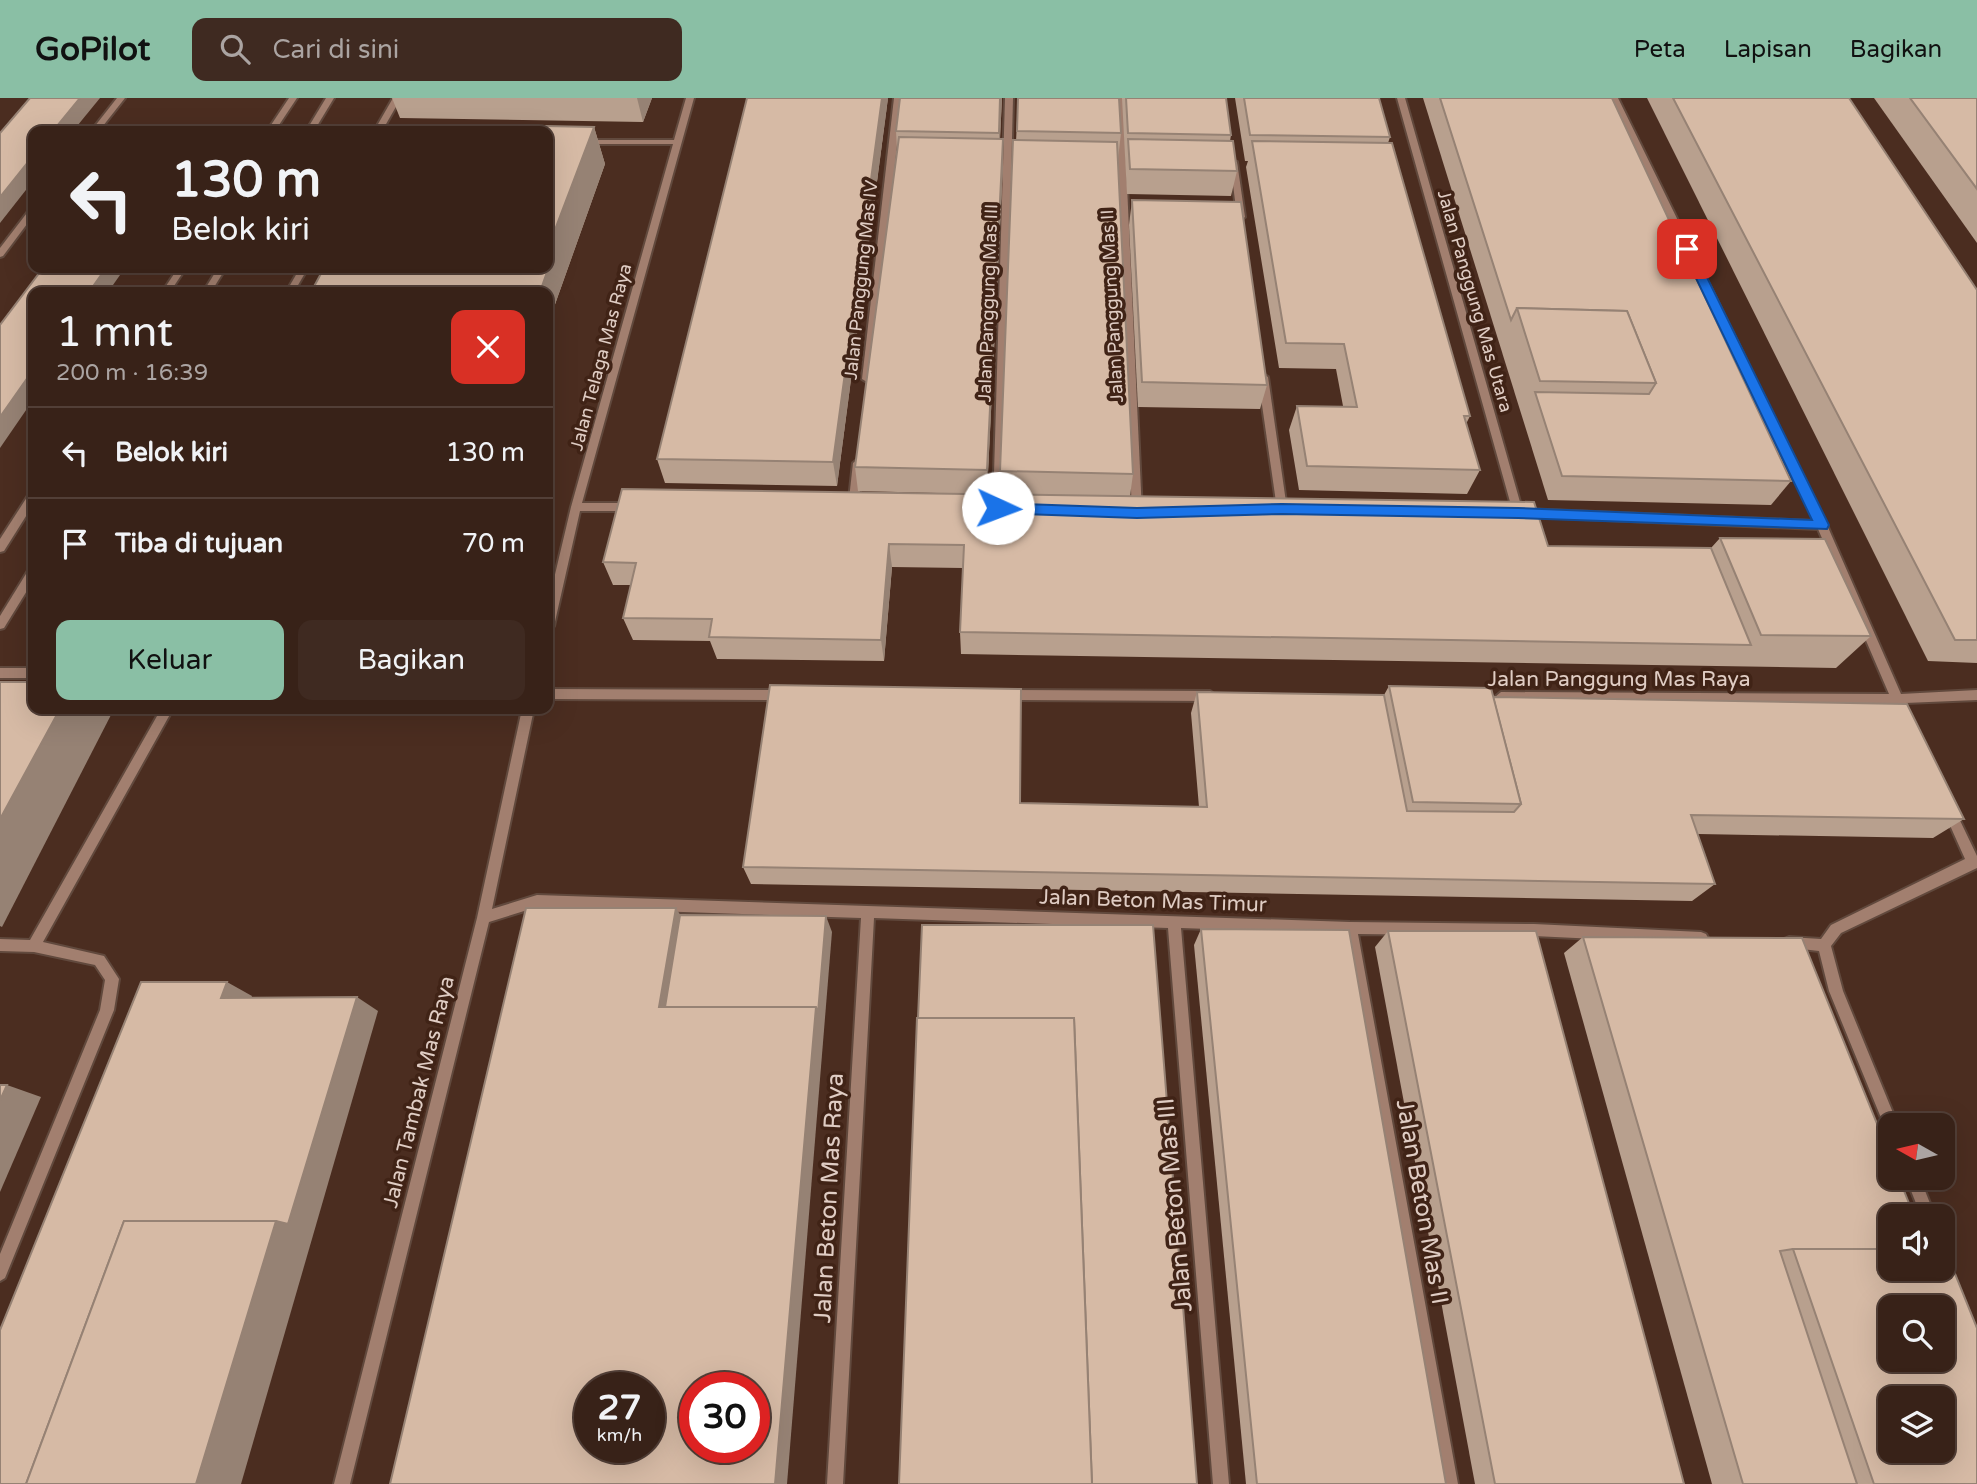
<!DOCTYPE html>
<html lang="id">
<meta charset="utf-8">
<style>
body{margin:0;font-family:"Varela Round",sans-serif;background:#3f2a21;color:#f1f3f6;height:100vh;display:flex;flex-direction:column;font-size:26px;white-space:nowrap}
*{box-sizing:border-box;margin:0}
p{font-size:23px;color:#aba4a2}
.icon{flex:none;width:38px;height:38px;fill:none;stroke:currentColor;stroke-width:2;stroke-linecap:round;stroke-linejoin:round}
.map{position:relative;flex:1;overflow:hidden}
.details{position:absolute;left:28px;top:189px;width:525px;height:427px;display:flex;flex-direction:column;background:#382218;border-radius:14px;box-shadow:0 7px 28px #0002,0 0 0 2px #523f37}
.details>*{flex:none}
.top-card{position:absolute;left:28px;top:28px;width:525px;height:147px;border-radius:14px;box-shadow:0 7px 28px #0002,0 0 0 2px #523f37;background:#382218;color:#f1f3f6;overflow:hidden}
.needle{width:46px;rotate:278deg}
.fabs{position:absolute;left:1878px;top:1015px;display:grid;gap:14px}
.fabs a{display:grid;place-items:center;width:77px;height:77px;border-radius:14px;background:#382218;box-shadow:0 7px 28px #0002,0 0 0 2px #523f37;font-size:35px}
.speed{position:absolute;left:574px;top:1274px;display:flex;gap:14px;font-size:35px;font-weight:700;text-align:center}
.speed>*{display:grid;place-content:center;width:91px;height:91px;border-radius:50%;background:#382218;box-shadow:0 7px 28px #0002,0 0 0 2px #523f37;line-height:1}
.speed small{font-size:18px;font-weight:400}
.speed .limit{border:10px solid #d22;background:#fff;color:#111}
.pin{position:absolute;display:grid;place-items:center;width:60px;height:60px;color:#fff;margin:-30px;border-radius:14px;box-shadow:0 4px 10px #0006}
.me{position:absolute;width:77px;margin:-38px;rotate:92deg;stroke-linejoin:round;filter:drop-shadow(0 0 5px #0008)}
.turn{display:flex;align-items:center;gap:24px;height:147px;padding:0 28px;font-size:32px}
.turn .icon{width:91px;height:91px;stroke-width:2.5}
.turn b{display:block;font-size:49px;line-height:60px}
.round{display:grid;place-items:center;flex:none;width:74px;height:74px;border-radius:14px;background:#3f2a21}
.headline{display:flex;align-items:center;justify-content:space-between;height:119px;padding:0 28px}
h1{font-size:42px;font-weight:600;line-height:52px}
.button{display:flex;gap:14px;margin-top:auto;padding:14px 28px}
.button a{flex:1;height:80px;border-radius:14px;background:#8abfa5;color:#111;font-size:28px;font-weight:600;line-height:80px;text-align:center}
.button a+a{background:#3f2a21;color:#f1f3f6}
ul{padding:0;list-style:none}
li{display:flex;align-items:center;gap:21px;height:91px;padding:0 28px;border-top:2px solid #523f37}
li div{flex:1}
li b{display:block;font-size:26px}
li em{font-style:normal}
header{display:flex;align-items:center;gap:42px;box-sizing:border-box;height:98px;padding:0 35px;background:#8abfa5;color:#111}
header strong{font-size:33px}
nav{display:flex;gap:38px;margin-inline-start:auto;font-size:24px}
.search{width:490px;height:63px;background:#3f2a21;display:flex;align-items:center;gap:18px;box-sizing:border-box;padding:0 24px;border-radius:14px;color:#aba4a2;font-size:26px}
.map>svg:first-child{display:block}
</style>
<header>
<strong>GoPilot</strong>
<div class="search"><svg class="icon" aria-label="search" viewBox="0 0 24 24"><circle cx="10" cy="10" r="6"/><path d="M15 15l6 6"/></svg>Cari di sini</div>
<nav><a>Peta</a><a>Lapisan</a><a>Bagikan</a></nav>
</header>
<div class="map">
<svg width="1977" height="1386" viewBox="0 0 1977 1386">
<rect width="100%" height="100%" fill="#4b2d20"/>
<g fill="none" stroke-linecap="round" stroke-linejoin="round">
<g stroke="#61493d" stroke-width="4">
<g id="minor">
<path d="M117,0h8l-26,33h-8z"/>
<path d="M289,0h8l-22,33h-8z"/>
<path d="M326,0h8l-20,33h-8z"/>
<path d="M393,0h8l-19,33h-8z"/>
<path d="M686,0h8l-112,405h50l5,4 -5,4h-52l-26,115 -6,4v-26l23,-97 102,-363h-90l-4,-2 4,-2h91z"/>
<path d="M894,0h8l-30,281 -5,3 -5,-3z"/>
<path d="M1005,0h8l-10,410 -5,4 -5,-4z"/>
<path d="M1115,0h8l19,415 -5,4 -5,-4z"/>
<path d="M1397,0h8l117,411 293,12 -205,-423h8l209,427 74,169 76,-4v10l-72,3 -2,4h-8l-2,-3 -396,-4 -2,-3 6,-5 388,2 -71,-165 -304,-13z"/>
<path d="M1230,62l7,2 8,55 -4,3 -4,-3z"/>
<path d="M30,111h3v7l-30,40 -3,1v-9z"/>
<path d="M178,170h8l-16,24h-8z"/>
<path d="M218,170h8l-15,24h-8z"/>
<path d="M300,170h8l-14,24h-8z"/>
<path d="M1263,276l5,3 19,132 -5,4 -5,-4 -19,-132z"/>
<path d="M858,361l5,4 -5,45 -5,4 -5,-4 5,-45z"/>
<path d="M33,395v12l-29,46 -4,1v-13l29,-45z"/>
<path d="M33,470v13l-29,47 -4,1v-13l29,-47z"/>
<rect x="0" y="570" width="33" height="10"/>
<path d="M548,591l235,1 6,5 -6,5 -235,-1z"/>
<path d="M1004,592l206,1 6,5 -6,5 -206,-1 -6,-5z"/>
<path d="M161,611h12l-130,233 61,14 15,23 -5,31 -109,268 -5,3v-27l100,-244 5,-30 -10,-15 -61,-13 -34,-1v-12l30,1z"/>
<path d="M522,611h12l-42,200 45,-14 813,27 184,2 167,8 5,2 2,4 -2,4 -5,2 -167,-8 -176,-2 100,550h-16l-98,-550 -163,-6 48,556h-16l-45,-556 -294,-10 -31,566h-16l34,-566 -324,-11 -48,15 -139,562h-16l143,-566z"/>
<path d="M1950,709l4,1 23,48v12l-136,65 -10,13 12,45 55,134h-8v7l-4,-2 -57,-139 -10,-40 -35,-4 -2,-4 2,-4 5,-2 32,2 10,-14 134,-66 -21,-47 2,-4z"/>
<path d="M1906,1080h14l15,38h-14z"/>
</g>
</g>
<use href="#minor" fill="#a27f6f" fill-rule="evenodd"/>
</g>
<g fill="#b8a08e">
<path d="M392,0h260l-9,24 -243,-4z"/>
<path d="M888,0l-51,388 -172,-3 -8,-24z"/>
<path d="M900,0h102l-2,41 3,25 -16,330h13l18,-396 103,35 -3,26 15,315 -3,22 418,50 163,2 9,-10 151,98 -35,32 -875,-14 -1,-22 3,-64 -71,-1 -8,94 -167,-2 -7,-18 -77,-1 -10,-22 8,-33h-18l-10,-23 373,-68 -118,-3 -3,-24 42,-317 -1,-19z"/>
<path d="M1122,0h104l5,37 -1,6 7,30 -6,25 -104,-2z"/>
<path d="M1235,0h144l11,39 -2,6 82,273 -4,8 14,46 -13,24 -168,-4 -10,-60 8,-24h46l-7,-37 -57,-1 -33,-201 2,-6h-3z"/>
<path d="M1423,0h189l179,383 -20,24 -223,-5z"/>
<path d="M1647,0h202l128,192v373l-49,-2z"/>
<path d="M1874,0h103v145z"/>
<path d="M594,29l11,37 -57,160 -113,-54 -1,-2h114z"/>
<path d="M1132,102l135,185 -7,24 -122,-2 -9,-182z"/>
<path d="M1389,588l104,11 471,122 -31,19 -235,-4 17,50 -23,17 -941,-17 -8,-17 277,-64 179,4 -8,-94 6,-21 187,3z"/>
<path d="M1201,831l245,555h-200l-52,-539z"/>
<path d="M1388,833l296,553h-209l-100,-537z"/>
<path d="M1583,839l307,279 87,268h-265l-148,-531z"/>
</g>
<g fill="#968274">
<path d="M80,0h20l-27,33h-20z"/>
<path d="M637,0h15l-9,24z"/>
<path d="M882,0h6l-51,388 -4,-24z"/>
<path d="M1000,0h2l-3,60v-25z"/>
<path d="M594,29l11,37 -57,160v-32h-8l7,-20 -1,-4h2v-20z"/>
<path d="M1003,41v25l-16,330v-24z"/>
<path d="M33,58v25l-33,42v-26z"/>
<path d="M106,170h19l-17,24h-19z"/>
<path d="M33,272v30l-33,48v-31z"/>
<path d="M889,446l3,23 -8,94 -3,-21z"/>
<path d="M60,611h47l5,4 -110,214 -2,-1v-107z"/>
<path d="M676,810l14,23 -13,82 -18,-6z"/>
<path d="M826,818l6,16 -45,552h-12l41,-477z"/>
<path d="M227,884l25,14 -5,16 -26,-14z"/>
<path d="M357,899l21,14 -137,473h-45l80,-263z"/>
<path d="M7,987l34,12 -41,95v-92z"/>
</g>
<g fill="#d6baa5" stroke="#968274" stroke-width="2" fill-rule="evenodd">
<path d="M30,0h50l-27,33h-20v25l-33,41v-64z"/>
<path d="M747,0h135l-49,364 -176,-3z"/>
<path d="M900,0h100l-1,35 -103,-2z"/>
<path d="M1018,0h101l2,35 -104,-2z"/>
<path d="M1126,0h100l5,37 -103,-2z"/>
<path d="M1244,0h135l11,39 -140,-2z"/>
<path d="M1440,0h172l179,383 -229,-5 -27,-84 114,2 7,-11 -29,-72 -110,-3 -6,12z"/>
<path d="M1673,0h176l128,192v350h-22z"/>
<path d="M1910,0h67v91z"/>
<path d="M492,27l102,2 -46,121v-117h-59z"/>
<path d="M899,39l104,2 -16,331 -132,-3z"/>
<path d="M1128,41l105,2 4,30 -107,-2z"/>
<path d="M1013,42l104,2 16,332 -133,-3z"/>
<path d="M1252,43l140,2 78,273h-6l16,54 -173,-4 -10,-60 60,1 -13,-63 -58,-1z"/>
<path d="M1132,102l109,2 26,183 -125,-3z"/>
<path d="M43,170h63l-17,24h-56v78l-33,47v-92z"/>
<path d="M324,170l223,4 -7,20h-229z"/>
<path d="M1517,210l110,3 29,72 -116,-2z"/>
<path d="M622,391l912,13 14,44 163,2 40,97 -791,-13 4,-87 -75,-1 -8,96 -172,-3 3,-18 -89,-1 13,-55 -33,-1z"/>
<path d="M1720,440l105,1 46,97 -110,-1z"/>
<path d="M0,584h33v27h27l-60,110z"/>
<path d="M770,587l251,4 -1,114 187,4 -10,-115 187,3 23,116 107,1 7,-8 -28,-107 414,7 57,115 -273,-4 24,69 -972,-17z"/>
<path d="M1389,588l102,2 30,116 -108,-2z"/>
<path d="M526,810h150l-17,99h157l-41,477h-385zM590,1290h59v59h-59zM695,1290h59v59h-59z"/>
<path d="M680,817l146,1 -8,97 -2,-6h-151z"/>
<path d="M922,827h231l44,559h-105l-18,-466h-156z"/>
<path d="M1201,831l148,1 97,554h-189z"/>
<path d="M1388,833h148l148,553h-189z"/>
<path d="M1583,839l219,1 88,218v22h9l15,38h-24v33h-97l-13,2 77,233h-114z"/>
<path d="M141,884h86l-6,16 136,-1 -69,227 -12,-3h-152l-98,263h-26v-154z"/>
<path d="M917,920h157l18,466h-193z"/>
<path d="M0,987h7l-7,15z"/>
<path d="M124,1123h152l-80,263h-170z"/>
<path d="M1793,1151h97v20h52v-20h3l32,79v156h-103zM1890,1209h52v53h-52zM1890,1300h52v53h-52z"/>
</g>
<path fill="#1a73e8" stroke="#114b97" stroke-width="2" d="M1687,147l6,4 136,276 -2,4 -309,-11 -236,-4 -145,4 -139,-5 -7,-5 7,-5 139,5 145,-4 236,4 294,12 -130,-271z"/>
<g text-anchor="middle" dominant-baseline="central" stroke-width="7" stroke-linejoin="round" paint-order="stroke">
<g font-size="18" fill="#e0cdc4" stroke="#402316">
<text transform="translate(861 182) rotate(-84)">Jalan Panggung Mas IV</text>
<text transform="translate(1475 203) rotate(74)">Jalan Panggung Mas Utara</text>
<text transform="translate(988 205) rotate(-88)">Jalan Panggung Mas III</text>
<text transform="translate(1112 208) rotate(-93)">Jalan Panggung Mas II</text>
<text transform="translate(601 259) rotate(-75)">Jalan Telaga Mas Raya</text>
</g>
<g font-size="21" fill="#e0cdc4" stroke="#402316">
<text x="1619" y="581">Jalan Panggung Mas Raya</text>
<text transform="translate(1153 803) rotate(2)">Jalan Beton Mas Timur</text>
<text transform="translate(419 994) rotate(-76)">Jalan Tambak Mas Raya</text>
</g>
<g font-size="24" fill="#e0cdc4" stroke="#402316">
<text transform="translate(829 1100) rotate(-87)">Jalan Beton Mas Raya</text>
<text transform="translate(1422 1104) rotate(80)">Jalan Beton Mas II</text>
<text transform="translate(1175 1107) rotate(-95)">Jalan Beton Mas III</text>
</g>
</g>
</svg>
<div class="fabs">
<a><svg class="needle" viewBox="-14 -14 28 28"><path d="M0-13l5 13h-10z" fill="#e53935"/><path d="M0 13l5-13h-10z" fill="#aba4a2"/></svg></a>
<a><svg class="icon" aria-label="sound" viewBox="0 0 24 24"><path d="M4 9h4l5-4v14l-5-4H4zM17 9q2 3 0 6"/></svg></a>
<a><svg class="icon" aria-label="search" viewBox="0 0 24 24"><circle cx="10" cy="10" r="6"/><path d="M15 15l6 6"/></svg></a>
<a><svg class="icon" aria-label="layers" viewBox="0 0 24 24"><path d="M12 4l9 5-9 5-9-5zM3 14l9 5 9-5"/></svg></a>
</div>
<div class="speed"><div>27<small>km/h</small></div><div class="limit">30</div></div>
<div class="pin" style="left:1687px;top:151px;background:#d93025"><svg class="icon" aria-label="arrive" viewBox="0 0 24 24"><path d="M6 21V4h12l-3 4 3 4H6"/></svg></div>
<svg class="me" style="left:998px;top:410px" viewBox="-20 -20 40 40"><circle r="19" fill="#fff"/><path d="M0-13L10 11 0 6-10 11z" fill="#1a73e8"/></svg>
<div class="top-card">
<div class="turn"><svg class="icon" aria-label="left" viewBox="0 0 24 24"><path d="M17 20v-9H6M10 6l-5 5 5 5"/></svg><div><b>130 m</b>Belok kiri</div></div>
</div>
<section class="details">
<div class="headline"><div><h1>1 mnt</h1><p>200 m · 16:39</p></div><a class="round" style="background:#d93025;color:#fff"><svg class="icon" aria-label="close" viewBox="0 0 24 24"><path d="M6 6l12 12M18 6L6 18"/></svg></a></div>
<ul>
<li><svg class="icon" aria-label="left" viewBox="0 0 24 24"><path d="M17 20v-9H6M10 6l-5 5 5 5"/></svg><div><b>Belok kiri</b></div><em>130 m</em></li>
<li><svg class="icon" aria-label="arrive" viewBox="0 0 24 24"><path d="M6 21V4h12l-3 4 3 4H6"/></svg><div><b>Tiba di tujuan</b></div><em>70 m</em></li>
</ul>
<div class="button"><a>Keluar</a><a>Bagikan</a></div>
</section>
</div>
